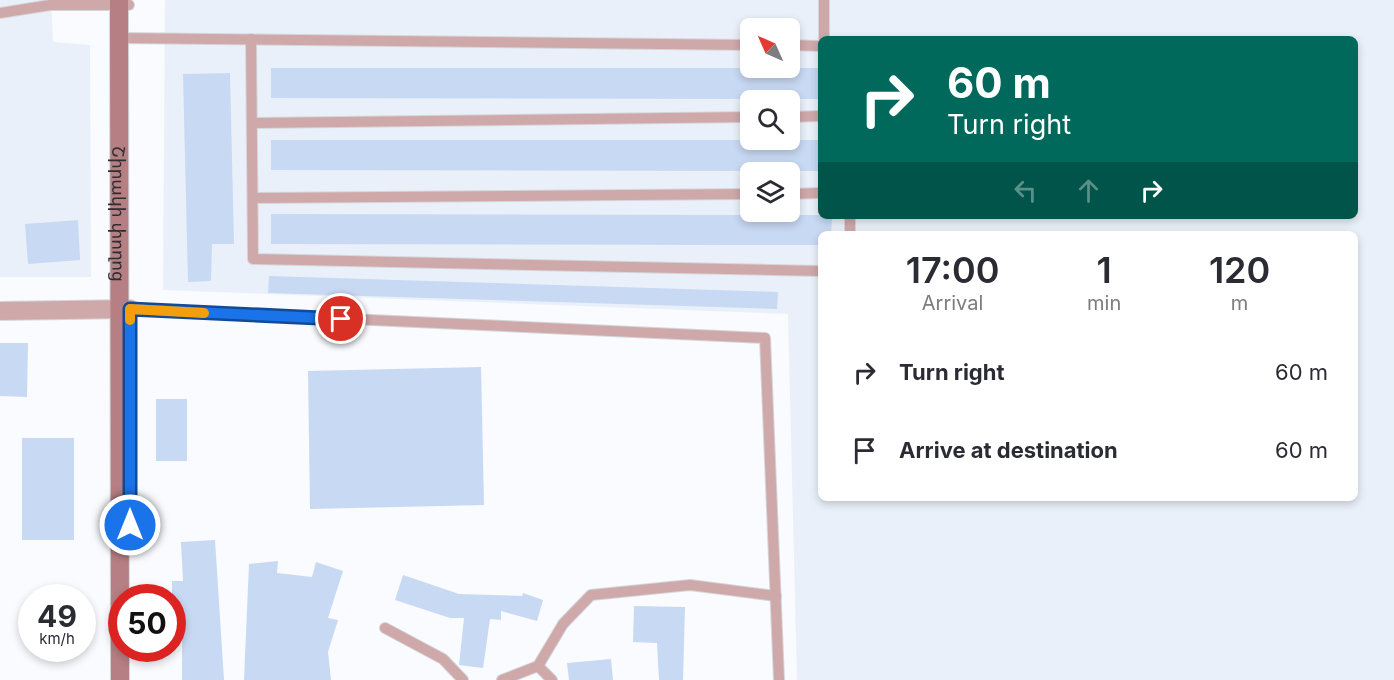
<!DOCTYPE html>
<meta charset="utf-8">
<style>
body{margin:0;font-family:Inter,"Noto Sans Armenian",sans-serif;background:#f7f7f7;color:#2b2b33;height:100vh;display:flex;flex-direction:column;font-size:22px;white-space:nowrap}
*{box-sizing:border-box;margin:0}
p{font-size:20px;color:#7c7c81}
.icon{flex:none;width:33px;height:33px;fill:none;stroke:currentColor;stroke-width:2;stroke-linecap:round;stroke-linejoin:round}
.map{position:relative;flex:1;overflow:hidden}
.sheet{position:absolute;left:818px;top:231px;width:540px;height:270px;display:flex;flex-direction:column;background:#fff;border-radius:9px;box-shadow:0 3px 9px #0003}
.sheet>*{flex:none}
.guide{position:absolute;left:818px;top:36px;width:540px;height:183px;border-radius:9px;box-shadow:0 3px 9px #0003;background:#00695c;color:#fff;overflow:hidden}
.needle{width:39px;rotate:315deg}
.buttons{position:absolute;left:740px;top:18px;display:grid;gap:12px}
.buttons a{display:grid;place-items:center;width:60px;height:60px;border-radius:9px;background:#fff;box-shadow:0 3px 9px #0003;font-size:30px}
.speed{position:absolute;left:18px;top:584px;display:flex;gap:12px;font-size:30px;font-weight:700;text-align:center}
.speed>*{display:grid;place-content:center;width:78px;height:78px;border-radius:50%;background:#fff;box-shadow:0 3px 9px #0003;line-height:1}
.speed small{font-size:15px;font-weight:400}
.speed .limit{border:9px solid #d22;background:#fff;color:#111}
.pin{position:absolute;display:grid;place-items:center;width:51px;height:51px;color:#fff;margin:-26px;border:3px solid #fff;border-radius:50%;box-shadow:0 2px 6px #0007}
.me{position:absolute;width:66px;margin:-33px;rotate:0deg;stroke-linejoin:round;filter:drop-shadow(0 0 4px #0008)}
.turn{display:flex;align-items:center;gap:21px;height:126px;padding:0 30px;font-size:27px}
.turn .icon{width:78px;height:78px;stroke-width:2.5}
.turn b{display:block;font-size:42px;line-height:51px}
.lanes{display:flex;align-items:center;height:57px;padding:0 30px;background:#0003;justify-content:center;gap:30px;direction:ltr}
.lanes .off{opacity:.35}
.eta{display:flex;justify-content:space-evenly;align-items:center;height:102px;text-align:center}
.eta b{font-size:36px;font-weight:600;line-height:42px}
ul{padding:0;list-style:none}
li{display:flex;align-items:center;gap:18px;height:78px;padding:0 30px}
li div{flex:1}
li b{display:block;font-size:22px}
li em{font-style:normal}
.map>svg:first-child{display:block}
</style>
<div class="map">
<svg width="1394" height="680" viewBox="0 0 1394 680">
<rect width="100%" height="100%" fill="#f9fbfe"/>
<g fill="#eaf0f9" fill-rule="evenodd">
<path d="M0,0h51l2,42 37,3 1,232h-91z"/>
<path d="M165,0h1229v680h-597l-9,-366 -625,-24zM750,28h39v40h-39zM820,39h534v177h-534zM750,100h39v40h-39zM750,172h39v40h-39zM820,234h534v264h-534z"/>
</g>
<g fill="#c8d9f3">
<path d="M271,68h549v31l-549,-1z"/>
<path d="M230,73l4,171h-22l-1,37 -23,1 -5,-208z"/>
<path d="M271,140h549v31l-549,-1z"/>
<path d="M271,214l549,1 12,1 -1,18h-11v11l-549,-1z"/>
<path d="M78,220l2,40 -52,4 -3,-40z"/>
<path d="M269,276l509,16 -1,17 -509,-16z"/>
<path d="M0,343h28l-1,54 -27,-1z"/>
<path d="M481,367l3,138 -174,4 -2,-138z"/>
<rect x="156" y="399" width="31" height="62"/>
<rect x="22" y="438" width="52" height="102"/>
<path d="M215,540l9,140h-42v-48h-10v-51h11l-2,-39z"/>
<path d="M278,561l-1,12 35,4 4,-15 27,9 -15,47 10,2 -10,32 3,28h-87l5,-116z"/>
<path d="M403,575l56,19 63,2 1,-3 20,7 -6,21 -36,-10v9l-11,-1 -7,49 -24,-3 5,-47h-14l-55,-18z"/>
<path d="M634,606l51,1 -2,73h-24l-2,-37 -24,-1z"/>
<path d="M611,659l2,21h-44l-2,-17z"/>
</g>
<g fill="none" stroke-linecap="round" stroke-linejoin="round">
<g stroke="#d4d6d9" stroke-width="12">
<g id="lane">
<path d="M0,13l50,-8h79"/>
<path d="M119,38l631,7"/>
<path d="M251,39l2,220 567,12"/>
<path d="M824,39v-39"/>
<path d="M789,45l31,1"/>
<path d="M789,117l31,-1"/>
<path d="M252,123l498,-6"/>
<path d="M789,194l31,-1"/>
<path d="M253,198l497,-4"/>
<path d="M850,234v-18"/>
<path d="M130,309l635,29 14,342"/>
<path d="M385,628l58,31 20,21"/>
<path d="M538,666l14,14"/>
<path d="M502,680l36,-14 25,-42 28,-29 99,-10 86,11"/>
</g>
</g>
<g stroke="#d4d6d9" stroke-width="20">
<path id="street" d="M0,311l130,-2"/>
</g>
<g stroke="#d4d6d9" stroke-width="20">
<g id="secondary">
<path id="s1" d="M119,0l1,680"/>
</g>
</g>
<use href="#lane" stroke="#cfa8aa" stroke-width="10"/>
<use href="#street" stroke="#cfa8aa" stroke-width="18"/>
<use href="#secondary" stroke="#b67f83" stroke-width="18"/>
</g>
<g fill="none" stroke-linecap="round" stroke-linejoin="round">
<g stroke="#114b97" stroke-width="15">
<path id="route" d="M130,525v-216l211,10"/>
</g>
<use href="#route" stroke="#1a73e8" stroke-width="10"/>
<path stroke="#f59e0b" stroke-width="10" d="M130,320v-11l74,4"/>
</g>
<g text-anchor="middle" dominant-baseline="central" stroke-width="5" stroke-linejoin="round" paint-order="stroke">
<g font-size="18" fill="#2c2e31" stroke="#f9fbfe">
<text stroke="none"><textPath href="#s1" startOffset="214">Շիրակի փողոց</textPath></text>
</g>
</g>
</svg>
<div class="buttons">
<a><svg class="needle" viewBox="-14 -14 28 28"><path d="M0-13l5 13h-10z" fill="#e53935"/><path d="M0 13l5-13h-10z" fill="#7c7c81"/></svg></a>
<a><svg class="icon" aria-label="search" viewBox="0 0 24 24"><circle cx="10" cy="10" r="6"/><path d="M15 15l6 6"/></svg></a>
<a><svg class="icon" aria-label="layers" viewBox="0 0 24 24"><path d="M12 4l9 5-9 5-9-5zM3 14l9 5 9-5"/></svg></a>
</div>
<div class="speed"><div>49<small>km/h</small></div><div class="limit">50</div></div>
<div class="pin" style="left:341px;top:319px;background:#d93025"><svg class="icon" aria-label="arrive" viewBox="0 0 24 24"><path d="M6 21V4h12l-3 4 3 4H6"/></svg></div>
<svg class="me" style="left:130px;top:525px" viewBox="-20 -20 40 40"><circle r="17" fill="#1a73e8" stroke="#fff" stroke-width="3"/><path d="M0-11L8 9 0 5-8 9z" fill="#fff"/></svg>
<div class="guide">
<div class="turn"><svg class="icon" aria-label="right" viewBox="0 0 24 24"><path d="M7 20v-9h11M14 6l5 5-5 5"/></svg><div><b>60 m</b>Turn right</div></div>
<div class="lanes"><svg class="icon off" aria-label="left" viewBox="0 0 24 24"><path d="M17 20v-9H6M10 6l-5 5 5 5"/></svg><svg class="icon off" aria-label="ahead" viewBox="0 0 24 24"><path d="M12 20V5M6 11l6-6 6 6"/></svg><svg class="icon" aria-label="right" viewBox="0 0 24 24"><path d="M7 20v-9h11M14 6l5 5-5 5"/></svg></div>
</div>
<section class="sheet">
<div class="eta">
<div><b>17:00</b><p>Arrival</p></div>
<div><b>1</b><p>min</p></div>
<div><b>120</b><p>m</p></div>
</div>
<ul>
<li><svg class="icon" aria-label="right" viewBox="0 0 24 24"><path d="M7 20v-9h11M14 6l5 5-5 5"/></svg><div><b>Turn right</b></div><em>60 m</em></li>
<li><svg class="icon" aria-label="arrive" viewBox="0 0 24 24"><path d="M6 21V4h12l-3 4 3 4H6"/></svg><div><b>Arrive at destination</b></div><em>60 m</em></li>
</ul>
</section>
</div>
